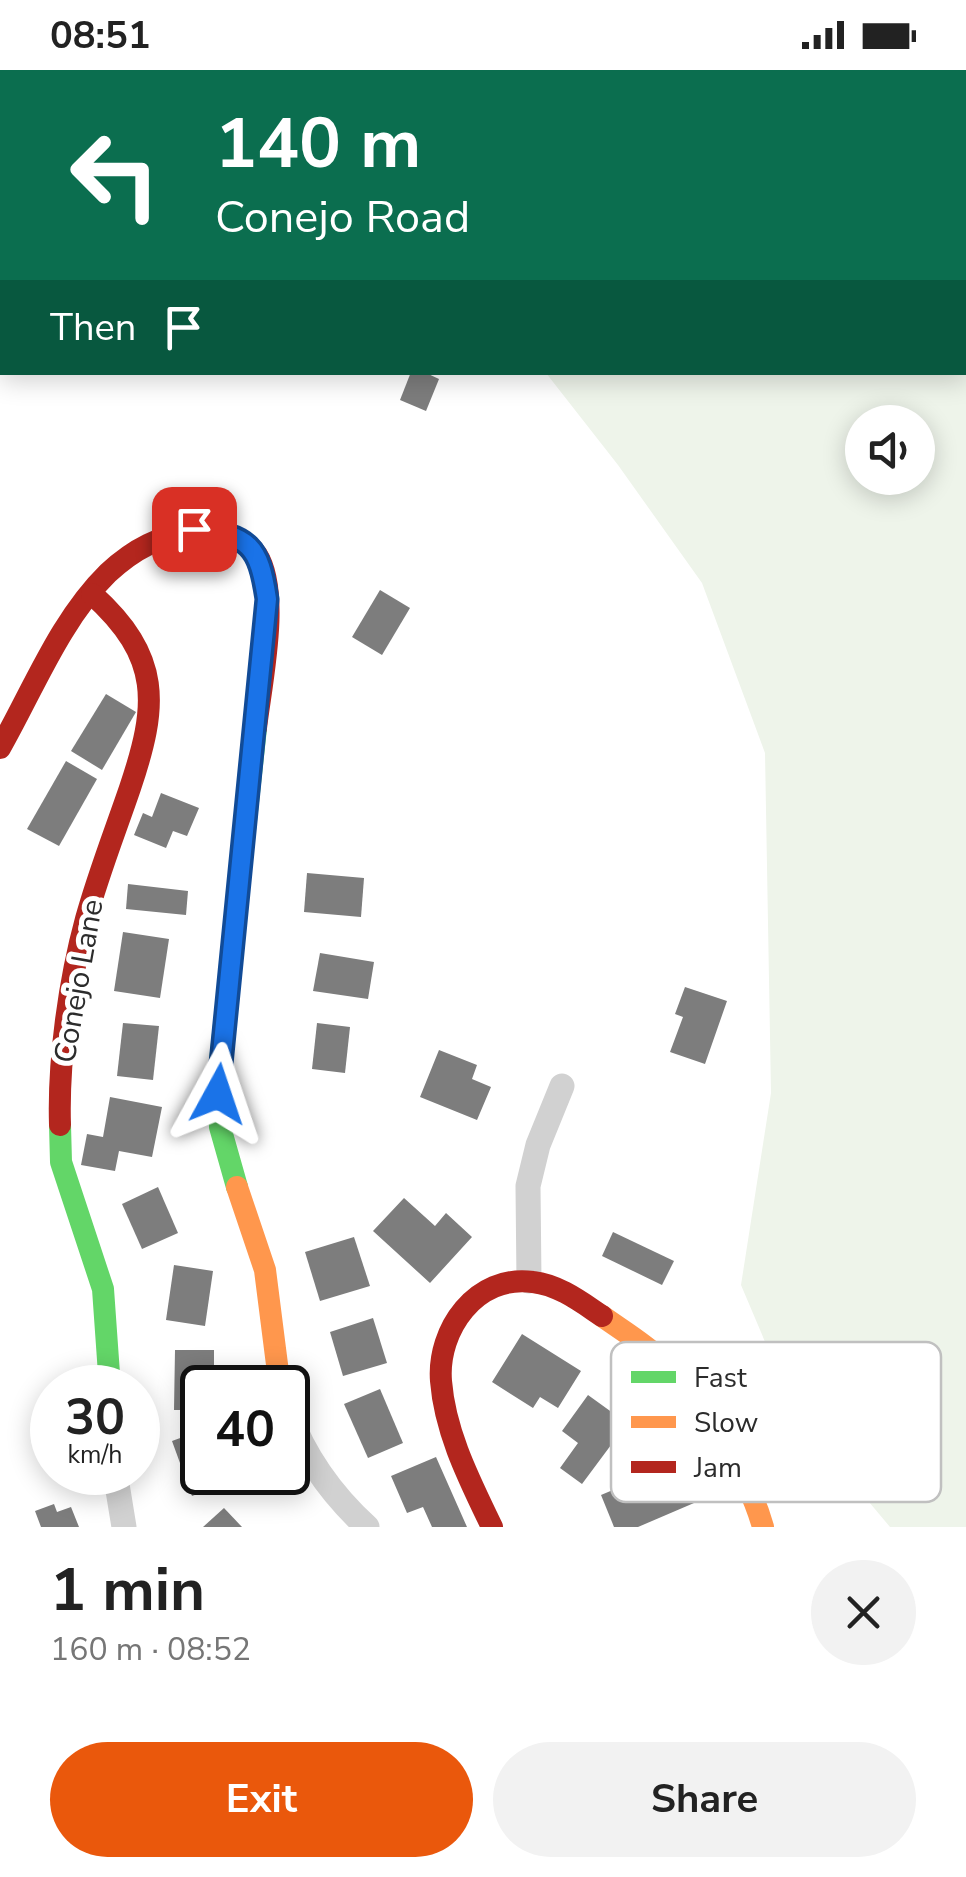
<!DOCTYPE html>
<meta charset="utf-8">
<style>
body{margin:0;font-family:"Nunito Sans",sans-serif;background:#f2f2f2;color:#222;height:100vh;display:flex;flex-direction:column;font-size:38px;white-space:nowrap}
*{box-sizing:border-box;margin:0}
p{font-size:32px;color:#767676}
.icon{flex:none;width:55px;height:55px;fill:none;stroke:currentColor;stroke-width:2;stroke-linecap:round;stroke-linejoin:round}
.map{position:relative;height:1457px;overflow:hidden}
.sheet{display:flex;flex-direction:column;background:#fff;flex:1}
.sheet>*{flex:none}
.banner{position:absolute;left:0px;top:0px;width:968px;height:305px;box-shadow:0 5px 25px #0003;background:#0b6e4f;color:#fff;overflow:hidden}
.buttons{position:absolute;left:845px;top:335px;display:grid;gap:20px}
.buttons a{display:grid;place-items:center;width:90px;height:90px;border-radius:50%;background:#fff;box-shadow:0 5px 25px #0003;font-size:50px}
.speed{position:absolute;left:30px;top:1295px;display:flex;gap:20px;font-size:50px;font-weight:700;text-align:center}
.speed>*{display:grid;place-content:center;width:130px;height:130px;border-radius:50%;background:#fff;box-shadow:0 5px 25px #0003;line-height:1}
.speed small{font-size:25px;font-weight:400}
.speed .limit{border:5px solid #111;border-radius:15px;background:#fff;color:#111}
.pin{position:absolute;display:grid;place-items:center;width:85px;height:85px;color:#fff;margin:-42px;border-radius:20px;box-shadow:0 5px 15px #0006}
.me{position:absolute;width:110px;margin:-55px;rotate:5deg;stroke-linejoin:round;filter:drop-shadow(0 0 8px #0008)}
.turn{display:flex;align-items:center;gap:35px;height:210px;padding:0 50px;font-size:45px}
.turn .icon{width:130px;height:130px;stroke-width:2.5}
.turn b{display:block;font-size:70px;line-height:85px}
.then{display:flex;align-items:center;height:95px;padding:0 50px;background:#0003;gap:20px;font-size:38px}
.round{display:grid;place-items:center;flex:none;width:105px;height:105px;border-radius:52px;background:#f2f2f2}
.headline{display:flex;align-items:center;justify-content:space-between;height:170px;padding:0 50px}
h1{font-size:60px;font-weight:700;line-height:75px}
.primary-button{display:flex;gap:20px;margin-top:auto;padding:20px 50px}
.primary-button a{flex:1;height:115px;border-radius:60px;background:#ea580c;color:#fff;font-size:40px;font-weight:700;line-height:115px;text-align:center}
.primary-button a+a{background:#f2f2f2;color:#222}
.status{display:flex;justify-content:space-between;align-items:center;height:70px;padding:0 50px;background:#fff;direction:ltr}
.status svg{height:28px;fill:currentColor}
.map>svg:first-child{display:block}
</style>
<div class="status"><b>08:51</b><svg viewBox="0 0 49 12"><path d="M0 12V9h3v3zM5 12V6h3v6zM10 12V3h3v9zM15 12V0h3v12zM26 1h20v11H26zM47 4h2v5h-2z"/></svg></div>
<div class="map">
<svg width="966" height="1457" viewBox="0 0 966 1457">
<rect width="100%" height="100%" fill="#fff"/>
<path fill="#eef4ea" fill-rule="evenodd" d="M488,0h478v1457h-76l-94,-112 -55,-130 30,-192 -6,-340 -63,-170 -84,-118 -72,-92 419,-1v-300zM862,352h56v56h-56z"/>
<g fill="#7d7d7d">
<path d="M411,302h13l15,7 -13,32 -26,-11z"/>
<path d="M380,520l30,18 -28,47 -30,-18z"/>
<path d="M106,624l30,18 -34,58 -31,-19z"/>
<path d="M66,691l31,18 -38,67 -32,-17z"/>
<path d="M161,723l38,15 -12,28 -14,-5 -7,17 -32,-13 9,-22 9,4z"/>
<path d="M307,803l57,5 -3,39 -57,-5z"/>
<path d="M128,814l60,7 -2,24 -60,-6z"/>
<path d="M123,862l46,7 -9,59 -46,-7z"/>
<path d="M320,883l54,9 -6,37 -55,-8z"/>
<path d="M685,917l42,14 -22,63 -35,-12 13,-35 -8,-3z"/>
<path d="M123,953l36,3 -6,54 -36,-4z"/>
<path d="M317,953l33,4 -5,46 -33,-4z"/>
<path d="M439,980l38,15 -5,14 19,8 -14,33 -57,-23z"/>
<path d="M110,1027l52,10 -10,50 -33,-6 -4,20 -34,-6 6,-31 16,3z"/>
<path d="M158,1117l20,46 -36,16 -20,-45z"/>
<path d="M404,1128l31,28 11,-13 26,24 -42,46 -57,-52z"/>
<path d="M613,1162l61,29 -12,24 -60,-29z"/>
<path d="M354,1167l16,49 -50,15 -15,-49z"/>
<path d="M174,1195l39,6 -8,55 -39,-6z"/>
<path d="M373,1248l14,45 -44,13 -13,-44z"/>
<path d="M522,1264l59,37 -23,37 -18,-11 -7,11 -41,-26z"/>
<path d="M175,1280h39v38h-12v22h-28z"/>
<path d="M380,1319l23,54 -35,15 -24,-54z"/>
<path d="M588,1325l54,39 -16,22 -15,-11 -29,39 -22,-16 18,-25 -16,-12z"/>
<path d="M202,1360v42h22l4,11 -36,13 -20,-55z"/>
<path d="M436,1387l31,70h-35l-9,-20 -16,6 -16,-37z"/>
<path d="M677,1393l17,40 -56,24h-24l-13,-32z"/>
<path d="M54,1434l3,8 14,-5 8,20h-38l-6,-16z"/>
<path d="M224,1438l18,19h-39z"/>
</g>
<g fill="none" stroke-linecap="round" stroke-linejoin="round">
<g stroke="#d1d1d1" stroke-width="25">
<path d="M529,1211l-1,-95 10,-41 24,-59"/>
<path d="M288,1342c17,46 43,82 79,115"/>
<path d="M115,1402l9,55"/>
</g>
<g stroke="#63d668" stroke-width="22">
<path d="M60,1055l1,37 42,127 7,99"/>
<path d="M237,1117l-17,-60 -2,-47 38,-352"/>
</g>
<g stroke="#ff974d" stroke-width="22">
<path d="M237,1117l28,83 15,118"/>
<path d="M602,1246c21,15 43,28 62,46 39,40 84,111 99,165"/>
</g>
<g stroke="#b3261e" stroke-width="22">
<path d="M0,678c33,-58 60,-128 108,-175 26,-24 52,-38 87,-41 22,-2 49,3 62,23 24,38 4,129 -1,173"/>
<path d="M60,1055c-2,-64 9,-144 26,-206 12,-44 29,-87 44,-131 28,-83 32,-131 -38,-194"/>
<path d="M492,1457c-22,-46 -47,-94 -51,-146 -4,-51 35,-107 92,-99 26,3 48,20 69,34"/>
</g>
</g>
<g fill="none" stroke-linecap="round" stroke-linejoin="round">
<g stroke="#114b97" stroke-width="25">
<path id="route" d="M194,459c56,6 65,17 73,70l-49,495"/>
</g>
<use href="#route" stroke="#1a73e8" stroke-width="18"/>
</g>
<g text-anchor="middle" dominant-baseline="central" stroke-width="10" stroke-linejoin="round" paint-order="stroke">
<g font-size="30" fill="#2c2c2c" stroke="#fff">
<text transform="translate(79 911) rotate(-80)">Conejo Lane</text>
</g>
</g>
<rect x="611" y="1272" width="330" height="160" rx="15" fill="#fff" stroke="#c0c0c0" stroke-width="2.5"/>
<rect x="631" y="1301" width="45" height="12" fill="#63d668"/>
<rect x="631" y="1346" width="45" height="12" fill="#ff974d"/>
<rect x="631" y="1391" width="45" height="12" fill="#b3261e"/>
<g font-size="28" fill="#2c2c2c">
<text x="694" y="1317">Fast</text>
<text x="694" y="1362">Slow</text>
<text x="694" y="1407">Jam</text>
</g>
</svg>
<div class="buttons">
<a><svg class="icon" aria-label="sound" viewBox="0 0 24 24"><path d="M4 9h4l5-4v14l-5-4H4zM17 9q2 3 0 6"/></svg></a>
</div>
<div class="speed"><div>30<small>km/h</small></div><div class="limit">40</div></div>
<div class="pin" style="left:194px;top:459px;background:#d93025"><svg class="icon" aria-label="arrive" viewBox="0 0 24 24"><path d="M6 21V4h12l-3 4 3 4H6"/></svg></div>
<svg class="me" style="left:218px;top:1024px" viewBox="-20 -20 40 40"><path d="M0-17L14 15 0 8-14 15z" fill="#1a73e8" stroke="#fff" stroke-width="4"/></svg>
<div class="banner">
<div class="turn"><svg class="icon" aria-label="left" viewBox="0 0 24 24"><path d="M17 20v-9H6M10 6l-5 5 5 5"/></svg><div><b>140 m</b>Conejo Road</div></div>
<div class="then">Then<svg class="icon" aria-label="arrive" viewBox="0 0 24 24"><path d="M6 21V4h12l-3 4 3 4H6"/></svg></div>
</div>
</div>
<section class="sheet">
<div class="headline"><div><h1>1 min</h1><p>160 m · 08:52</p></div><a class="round"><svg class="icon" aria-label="close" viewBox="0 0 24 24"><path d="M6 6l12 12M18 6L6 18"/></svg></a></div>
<div class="primary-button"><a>Exit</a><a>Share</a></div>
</section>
